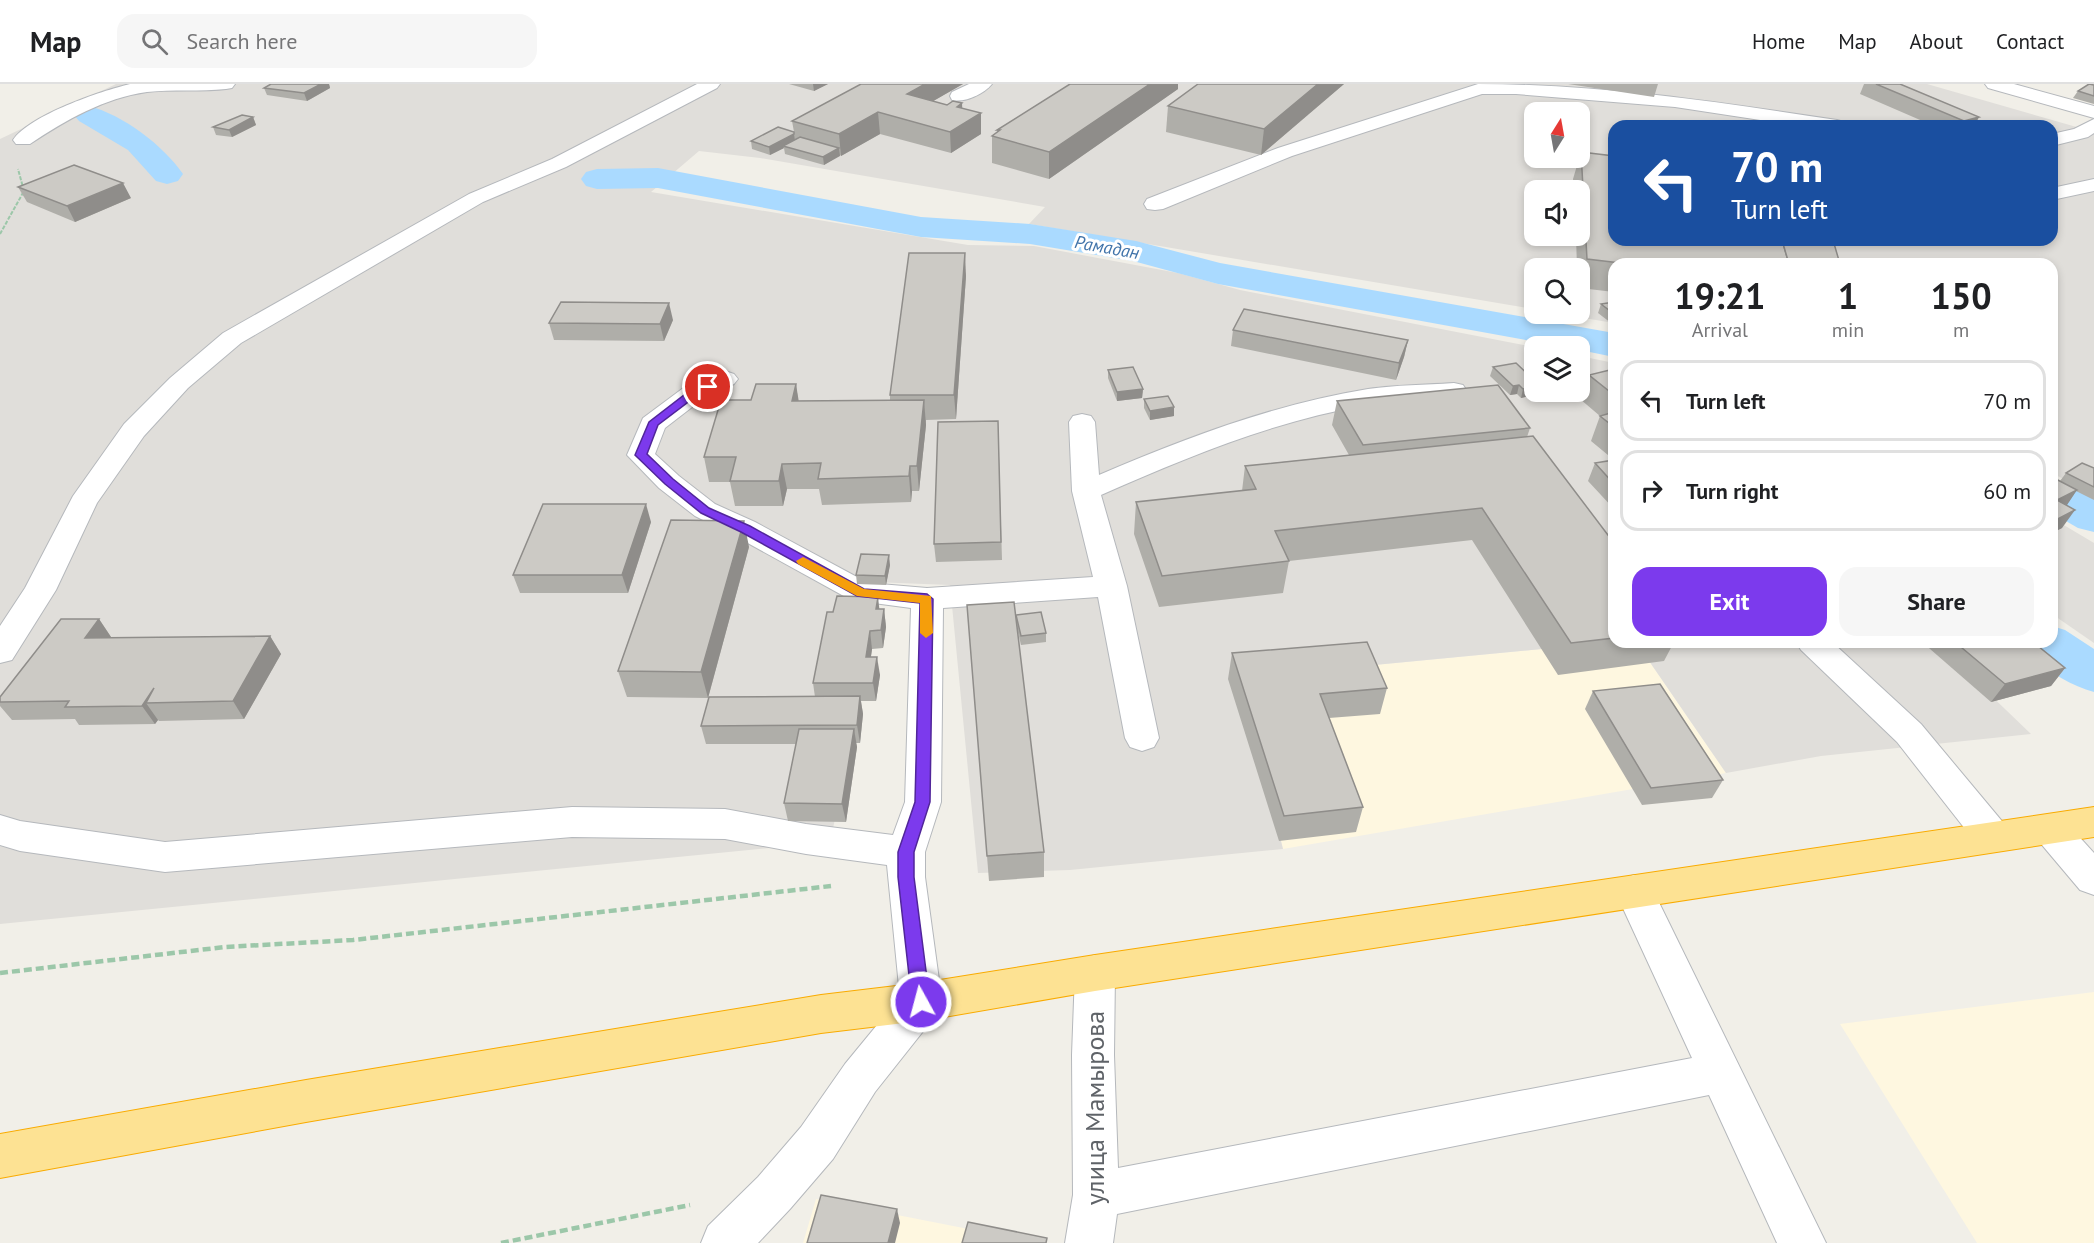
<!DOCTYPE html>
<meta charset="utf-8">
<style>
body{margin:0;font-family:"PT Sans",sans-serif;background:#f6f6f6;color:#202124;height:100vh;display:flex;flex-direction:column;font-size:22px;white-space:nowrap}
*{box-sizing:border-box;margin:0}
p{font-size:20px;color:#757577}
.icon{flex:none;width:33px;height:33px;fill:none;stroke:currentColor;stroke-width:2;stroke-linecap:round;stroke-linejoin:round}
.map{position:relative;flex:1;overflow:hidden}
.drawer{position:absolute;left:1608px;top:174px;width:450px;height:390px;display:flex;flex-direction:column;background:#fff;border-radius:18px;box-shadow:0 3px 9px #0003}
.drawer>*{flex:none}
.guide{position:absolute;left:1608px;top:36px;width:450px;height:126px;border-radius:18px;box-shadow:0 3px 9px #0003;background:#1a4fa0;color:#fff;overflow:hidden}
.needle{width:39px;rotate:11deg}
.controls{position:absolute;left:1524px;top:18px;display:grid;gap:12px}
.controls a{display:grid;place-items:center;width:66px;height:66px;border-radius:12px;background:#fff;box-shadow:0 3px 9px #0003;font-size:30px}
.pin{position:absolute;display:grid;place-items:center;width:51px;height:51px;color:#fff;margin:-26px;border:3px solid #fff;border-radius:50%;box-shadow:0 2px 6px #0007}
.me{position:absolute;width:66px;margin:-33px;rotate:353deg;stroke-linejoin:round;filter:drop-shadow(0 0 4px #0008)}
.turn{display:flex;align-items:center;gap:21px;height:126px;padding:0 24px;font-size:27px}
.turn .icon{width:78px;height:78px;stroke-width:2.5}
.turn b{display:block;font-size:42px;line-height:51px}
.eta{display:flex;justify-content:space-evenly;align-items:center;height:102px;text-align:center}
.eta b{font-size:36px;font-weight:700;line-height:42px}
.cta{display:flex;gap:12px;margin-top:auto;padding:12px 24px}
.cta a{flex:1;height:69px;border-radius:18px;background:#7c3aed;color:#fff;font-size:24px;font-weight:700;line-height:69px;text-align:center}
.cta a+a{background:#f6f6f6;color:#202124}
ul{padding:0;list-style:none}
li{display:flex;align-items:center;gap:18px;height:81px;margin:0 12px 9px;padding:0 12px;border:3px solid #e0e0e0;border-radius:18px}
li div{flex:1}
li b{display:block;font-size:22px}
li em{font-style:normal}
header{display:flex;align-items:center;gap:36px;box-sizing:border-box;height:84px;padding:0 30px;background:#fff;border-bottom:2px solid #e0e0e0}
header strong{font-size:28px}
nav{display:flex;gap:33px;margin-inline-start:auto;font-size:21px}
.search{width:420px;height:54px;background:#f6f6f6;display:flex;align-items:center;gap:15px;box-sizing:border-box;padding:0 21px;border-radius:18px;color:#757577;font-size:22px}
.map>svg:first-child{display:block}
</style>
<header>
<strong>Map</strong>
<div class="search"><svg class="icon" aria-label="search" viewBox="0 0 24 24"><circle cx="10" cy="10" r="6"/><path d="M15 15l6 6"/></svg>Search here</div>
<nav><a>Home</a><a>Map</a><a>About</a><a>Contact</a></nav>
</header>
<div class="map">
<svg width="2094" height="1159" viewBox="0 0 2094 1159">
<rect width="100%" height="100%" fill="#f1efe8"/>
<g fill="#fef7e0">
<path d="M1614,558h22l90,131 -443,76 -43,-171z"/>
<path d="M2094,908v251h-117l-137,-219z"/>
<path d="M816,1115l203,40 -1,4h-215z"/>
</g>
<g fill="#e0deda" fill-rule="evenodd">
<path d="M116,0h1811l167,48v363l-42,-22v-209h-438v59l-55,-9h21v-46h-46v41l-505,-85 16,-17 -285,-49 -61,-7 -48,41 317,53 66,1 144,27 62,17 294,57v45h46v-36l34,7v279l-374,36 43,171 -213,21 -92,3 -28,-288 -78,-3 -20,159 -22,101 -830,82v-785zM1534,28h46v46h-46zM1614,42h438v114h-438zM1534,106h46v46h-46z"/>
<path d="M2052,434l42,25v100l-42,-29z"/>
<path d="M1636,558h352l-8,43 51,49 -210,22 -95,17z"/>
</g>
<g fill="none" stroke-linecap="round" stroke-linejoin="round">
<g fill="#aadaff" fill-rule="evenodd">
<path d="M89,22c34,9 74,39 94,68l-5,7 -11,3 -11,-3 -28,-31 -49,-29 -5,-6 5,-6z"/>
<path d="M658,84l263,49 109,7 106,17 84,22 394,70v24l-34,-7v-4h-21l-341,-62 -85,-23 -103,-17 -109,-7 -263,-49 -61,1 -11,-3 -5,-7 5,-7 11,-3z"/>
<path d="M2052,397l16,4 26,14v33l-16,-4 -26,-15z"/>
<path d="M2052,542l13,4 29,19v43c-26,-7 -58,-26 -72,-50h30z"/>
</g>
<g stroke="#b5b8bc" stroke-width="2">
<g id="minor">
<path d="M130,0h105l-3,4 -6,1c-26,3 -53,0 -79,3 -43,6 -81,28 -117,52h-14l-3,-4c17,-25 88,-49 117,-56z"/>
<path d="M697,0h23l-3,4 -151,79 -83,35 -242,141 -53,45 -44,48 -47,67 -41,87 -44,70 -12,3v-37l25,-38 48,-92 51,-72 46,-46 53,-45 246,-139 83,-35z"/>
<path d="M969,0h23c-8,10 -27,19 -40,16l-2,-4 2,-4z"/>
<path d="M1478,0c121,0 240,18 359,36l7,2 3,4h-47l-125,-19 -159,-13h-34l-190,62 -129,53 -8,1 -8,-1 -3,-5 3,-5 131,-51z"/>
<path d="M1985,0h29l80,22v12l-106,-30z"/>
<path d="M2094,35v14l-6,4 -36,9v-12l22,-5z"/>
<path d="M2094,95v12l-42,9v-12z"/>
<path d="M725,287l9,3 4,5 -4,5 -34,17 -35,27 -10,26 24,22 36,28 40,18 113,61 59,5 166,-11 -21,-86 -3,-69 4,-6 9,-2 9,2 4,6 4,53c86,-37 176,-71 269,-86 28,-4 57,-4 86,-6l9,2 4,6 -4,6 -9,2c-29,2 -59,1 -87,6 -93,16 -180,52 -266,90l26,91 32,152 -5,9 -12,4 -12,-4 -5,-9 -27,-141 -155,11 -2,194 -16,50v25l17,125 -6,13 -61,77 -42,67 -43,50 -32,34h-57l7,-17 50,-49 43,-50 44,-63 55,-67 -13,-132 -81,-11 -81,-15 -153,-2 -407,35 -145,-21 -20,-6v-30l20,6 145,21 407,-35 153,2 81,15 87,11 12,-33 6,-194 -60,-8 -116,-64 -40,-20 -36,-28 -32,-33 16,-37 39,-29z"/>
<path d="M1796,558h36l89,82 85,102 6,11 -6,11 -13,4 -13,-4 -83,-106 -96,-92z"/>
<path d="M2050,730l13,5 31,34v42l-14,-5 -43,-51 -6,-10 6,-10z"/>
<path d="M1634,791l14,5 178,363h-49l-68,-148 -592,119 -4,29h-48l8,-48 -1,-140 3,-82 6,-13 14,-5 14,5 6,13 -1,82 4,113 574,-110 -77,-167 5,-11z"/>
</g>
</g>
<g stroke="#f9ab00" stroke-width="2">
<path id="highway" d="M2094,723v30l-999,154 -174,30 -100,12 -515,89 -306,56v-44l306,-54 515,-85 100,-12 174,-28z"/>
</g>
<path stroke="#9cc7a9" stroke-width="2" stroke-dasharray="4 1.5" stroke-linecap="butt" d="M0,150l24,-43 -6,-22"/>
<g stroke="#9cc7a9" stroke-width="4.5" stroke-dasharray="8 4" stroke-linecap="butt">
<path d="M0,889l225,-26 128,-7 478,-54"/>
<path d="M501,1159l189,-38"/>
</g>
<use href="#minor" fill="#fff" fill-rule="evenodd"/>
<use href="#highway" fill="#fde293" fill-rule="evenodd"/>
</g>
<g fill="#afaea9">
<path d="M271,0h58l1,4 -23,13 -40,-6 -3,-7z"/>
<path d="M789,0h39l-14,7z"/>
<path d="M861,0h102l-30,17 14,4 15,-2v5l19,26 -30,19 -71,-19 -39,22 -1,-1 -16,10 -39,-11 -1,-6 -14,7 -18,-6 -1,-8 43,-9 -2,-11z"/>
<path d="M1070,0h108v5l-129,90 -57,-16v-27l5,-3v-3z"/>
<path d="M1198,0h146l-83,71 -95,-23 2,-26z"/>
<path d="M1568,0h90l-4,13z"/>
<path d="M1864,0h36l79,33 -5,9h-40l-74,-32z"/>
<path d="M2094,1v19l-21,-6 5,-7z"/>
<path d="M253,33l3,8 -24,12 -16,-2 -3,-8z"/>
<path d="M1581,68l259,112h-226v28l-34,-4v-20h-3l-1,-32h4v-46h-6l-1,-11z"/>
<path d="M18,103l113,11 -56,24 -48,-20z"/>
<path d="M966,192l-10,143 -30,1v5l-7,66h-7l-1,11 -89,3 -3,-16h-32l-4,17h-48l-5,-24h-21l-5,-25 47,-57 45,-16 2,17 92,-1v-5z"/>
<path d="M1614,218v21h-3l-13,-10 3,-9z"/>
<path d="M673,236l-9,21 -110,-1 -5,-17z"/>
<path d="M1233,246l175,10 -4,17 -8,23 -165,-34z"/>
<path d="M1493,283l41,25h4l-1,2 -16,4 -4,-4 -7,1 -20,-19z"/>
<path d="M1614,285v140l-26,-28 7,-18 19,-3 -23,-19 9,-25 -20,-17 9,-24z"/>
<path d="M1108,286l35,19 -1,9 -25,3 -9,-23z"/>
<path d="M1144,315l30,17 -24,4 -6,-12z"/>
<path d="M1337,317l193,27 -3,9 87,106v99h60l-10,19 -106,14 -86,-135 -183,21 -6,32 -124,14 -25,-73 2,-32 106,-11 3,-25 104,-11 -17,-30z"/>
<path d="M998,337l4,139 -66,2 -2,-18z"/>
<path d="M2094,384v32l-18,-9 -10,15 -4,22 -10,5v-56l8,4 6,-8z"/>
<path d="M651,438l-23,71h-108l-7,-18z"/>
<path d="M749,463l-41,151 -81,-1 -9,-26z"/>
<path d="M890,481l-4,20 -29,-1 -1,-9z"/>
<path d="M967,521l77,247v25l-55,4z"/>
<path d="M879,525h5l2,18 -3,21 -11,1 -1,8 9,18 -4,26h-15l2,13 -3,29h-4l1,4 -11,75 -58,-1 -4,-18 12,-59h-90l-5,-18 114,-29 -2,-14z"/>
<path d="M1016,531l30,18v9l-25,3 -5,-21z"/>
<path d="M99,535l12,18v1l159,-2 11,18 -37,65 -85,2 -1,-1 -3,4 -76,1 -4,-6 -63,1 -12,-14v-9z"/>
<path d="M1922,558h111l32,26 -14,18 -60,16z"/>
<path d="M1232,569l155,35 -7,26 -51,4 34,89 -7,25 -77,9 -51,-162z"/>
<path d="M1593,607l130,89 -11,18 -70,7 -57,-96z"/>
</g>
<g fill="#8f8d8a">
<path d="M321,0h8l1,4 -23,13 -3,-8z"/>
<path d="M813,0h15l-14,7z"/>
<path d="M925,0h38l-54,31 -2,-21z"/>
<path d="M1150,0h28v5l-129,90v-27z"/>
<path d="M1318,0h26l-83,71 3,-26z"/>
<path d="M962,19l1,21 18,-11v21l-30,19 -1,-21 7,-25z"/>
<path d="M878,28l2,22 -39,22 -2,-22z"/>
<path d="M253,33l3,8 -24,12 -3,-7z"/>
<path d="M1979,33l-5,9h-12l2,-5z"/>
<path d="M794,50l1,7 -12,5 1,2 -14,7 -1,-8z"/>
<path d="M839,64l1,8 -16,9 -1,-8z"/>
<path d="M123,99l8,15 -56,24 -8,-16z"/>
<path d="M965,169l1,23 -10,143 -2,-24z"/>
<path d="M669,219l4,17 -9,21 -4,-17z"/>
<path d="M1408,256l-4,17 -8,23 3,-17z"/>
<path d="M796,300l4,25 -8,-8z"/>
<path d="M1519,301l-2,9 -7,1 3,-9z"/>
<path d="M1534,302v6h4l-1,2 -16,4 2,-9z"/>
<path d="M1143,305l-1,9 -25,3v-9z"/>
<path d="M924,316l2,25 -7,66 -2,-25z"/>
<path d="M1174,323v9l-24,4v-9z"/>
<path d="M782,380l5,25 -4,17 -4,-25z"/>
<path d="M910,382l2,25 -1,11 -2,-26z"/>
<path d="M2077,406l-12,18 -8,-8z"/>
<path d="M646,420l5,18 -23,71 -6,-18z"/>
<path d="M2075,426l-13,18 -10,5v-11z"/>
<path d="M744,437l5,26 -41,151 -7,-26z"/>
<path d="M889,471l1,10 -4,20 -1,-9z"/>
<path d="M878,513l2,18 -4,-6z"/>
<path d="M884,525l2,18 -3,21 -2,-18z"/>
<path d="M99,535l12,18 -13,19 -13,-18z"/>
<path d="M870,547l2,18 -4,26 -2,-18z"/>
<path d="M270,552l11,18 -37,65 -11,-18z"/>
<path d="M877,573l3,18 -4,26 -3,-18z"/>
<path d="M2065,584l-14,18 -60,16 14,-18z"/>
<path d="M154,604l-8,15 12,17 -3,4 -13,-18z"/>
<path d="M860,612l3,18 -3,29 -3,-18z"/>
<path d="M854,645l3,18 -11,75 -4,-18z"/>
<path d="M897,1125l3,14 -5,20h-7z"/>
</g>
<g fill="#cccac5" stroke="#8f8d8a" stroke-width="1.5">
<path d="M271,0h50l-17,9 -40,-5z"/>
<path d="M861,0h64l-18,10 40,11 6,-4 9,2 -5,4 24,6 -31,19 -72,-20 -39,22 -47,-13z"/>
<path d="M1070,0h80l-101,68 -57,-16 8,-6h-3z"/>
<path d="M1198,0h120l-54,45 -96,-23z"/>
<path d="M1876,0h24l79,33 -15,4z"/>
<path d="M2089,0l5,1v11l-16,-5z"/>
<path d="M242,31l11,2 -24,13 -16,-3z"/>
<path d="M778,43l16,5v2l-25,13 -18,-6z"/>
<path d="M800,53l39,11 -16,9 -40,-11z"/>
<path d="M1581,68l33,4v84h168l7,24h-160l-42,-5z"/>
<path d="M74,81l49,18 -56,23 -49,-19z"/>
<path d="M1782,156h51l7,24h-51z"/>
<path d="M909,169h56l-11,142h-64z"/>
<path d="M561,218l108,1 -9,21 -111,-1z"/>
<path d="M1614,218v12l-13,-10z"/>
<path d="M1244,225l164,31 -9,23 -166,-33z"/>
<path d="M1516,279l18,17v6l-11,3 -4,-4 -6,1 -20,-19z"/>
<path d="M1133,283l10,22 -26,3 -9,-22z"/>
<path d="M1614,285v26l-25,-20z"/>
<path d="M756,300h40l-4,17 132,-1 -7,66h-7l-1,10 -91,3 3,-16 -39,1 -3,17h-49l6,-24h-32l17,-57h30z"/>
<path d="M1498,301l32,43 -167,17 -26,-44z"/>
<path d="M1168,312l6,11 -24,4 -6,-12z"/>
<path d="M1614,328v15l-14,-11z"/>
<path d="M998,337l3,121 -67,2 4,-122z"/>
<path d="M1533,352l81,107v95l-43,5 -89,-135 -207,23 14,30 -127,15 -26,-74 120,-13 -11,-23z"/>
<path d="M1614,376v24l-19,-21z"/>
<path d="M2082,379l12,5v19l-28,-14z"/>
<path d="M2052,393l25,13 -20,10 18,10 -23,12z"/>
<path d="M543,420h103l-24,71h-109z"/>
<path d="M671,436l73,1 -43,151 -83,-1z"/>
<path d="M861,470l28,1 -4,21 -29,-1z"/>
<path d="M837,512l41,1 -2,12h8l-3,21 -11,1 -4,26h11l-4,26h-60l14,-71h6z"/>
<path d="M1014,518l30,250 -57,4 -20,-251z"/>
<path d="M1041,528l5,21 -25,3 -5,-21z"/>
<path d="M61,535h38l-14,19 185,-2 -37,65 -87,2 8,-15 -12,18 -77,1 4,-6 -69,1v-5z"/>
<path d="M1367,558l20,46 -67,6 43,113 -79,9 -52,-163z"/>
<path d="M1955,558h78l32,26 -60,16z"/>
<path d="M1660,600l63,96 -72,8 -58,-97z"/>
<path d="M860,612l-3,29 -156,1 8,-29z"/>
<path d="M799,645h55l-12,75 -58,-1z"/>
<path d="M821,1111l76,14 -9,34h-81z"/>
<path d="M968,1138l79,16 -1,5h-84z"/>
</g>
<path fill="#7c3aed" stroke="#51269a" stroke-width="1.5" d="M708,299l4,1v5l-17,8 -37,28 -11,29 26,25 36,29 41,18 114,63 63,5 6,5 -3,203 -16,50v25l16,125 -3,5 -6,3 -6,-3 -3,-5 -14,-125v-25l17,-50 5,-199 -63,-7 -116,-64 -40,-19 -36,-29 -28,-27 -2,-2 14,-33 39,-30z"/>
<path fill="#f59e0b" d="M803,473l61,32 67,7 2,37 -7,5 -6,-5v-30l-63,-7 -59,-32 -2,-3z"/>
<g text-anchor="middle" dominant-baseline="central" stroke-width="6" stroke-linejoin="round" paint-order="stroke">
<g font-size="18" font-style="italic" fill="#4174aa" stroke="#fff">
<text transform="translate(1107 163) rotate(10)">Рамадан</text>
</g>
<g font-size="26" fill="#5f6368" stroke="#fff">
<text transform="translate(1094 1024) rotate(-90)">улица Мамырова</text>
</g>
</g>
</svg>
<div class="controls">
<a><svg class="needle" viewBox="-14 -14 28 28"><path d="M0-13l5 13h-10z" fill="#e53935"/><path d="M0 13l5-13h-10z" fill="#757577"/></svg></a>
<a><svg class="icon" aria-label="sound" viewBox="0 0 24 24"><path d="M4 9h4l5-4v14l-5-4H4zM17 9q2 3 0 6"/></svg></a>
<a><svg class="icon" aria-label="search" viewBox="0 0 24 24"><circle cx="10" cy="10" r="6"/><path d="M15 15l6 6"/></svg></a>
<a><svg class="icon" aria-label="layers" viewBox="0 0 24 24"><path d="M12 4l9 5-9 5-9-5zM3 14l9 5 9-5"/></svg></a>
</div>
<div class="pin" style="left:708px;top:303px;background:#d93025"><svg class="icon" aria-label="arrive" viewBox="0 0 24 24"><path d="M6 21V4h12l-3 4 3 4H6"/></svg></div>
<svg class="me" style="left:921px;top:918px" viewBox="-20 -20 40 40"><circle r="17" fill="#7c3aed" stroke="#fff" stroke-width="3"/><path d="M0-11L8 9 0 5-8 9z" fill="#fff"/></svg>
<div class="guide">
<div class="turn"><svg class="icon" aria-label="left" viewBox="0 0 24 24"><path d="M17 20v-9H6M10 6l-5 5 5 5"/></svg><div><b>70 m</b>Turn left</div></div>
</div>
<section class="drawer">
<div class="eta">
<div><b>19:21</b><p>Arrival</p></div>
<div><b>1</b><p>min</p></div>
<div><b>150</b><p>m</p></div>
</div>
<ul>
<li><svg class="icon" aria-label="left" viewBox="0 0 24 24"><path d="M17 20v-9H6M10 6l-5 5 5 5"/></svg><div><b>Turn left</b></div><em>70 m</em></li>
<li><svg class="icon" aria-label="right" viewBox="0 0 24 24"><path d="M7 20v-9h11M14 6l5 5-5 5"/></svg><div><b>Turn right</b></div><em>60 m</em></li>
</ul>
<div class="cta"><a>Exit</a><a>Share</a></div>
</section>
</div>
